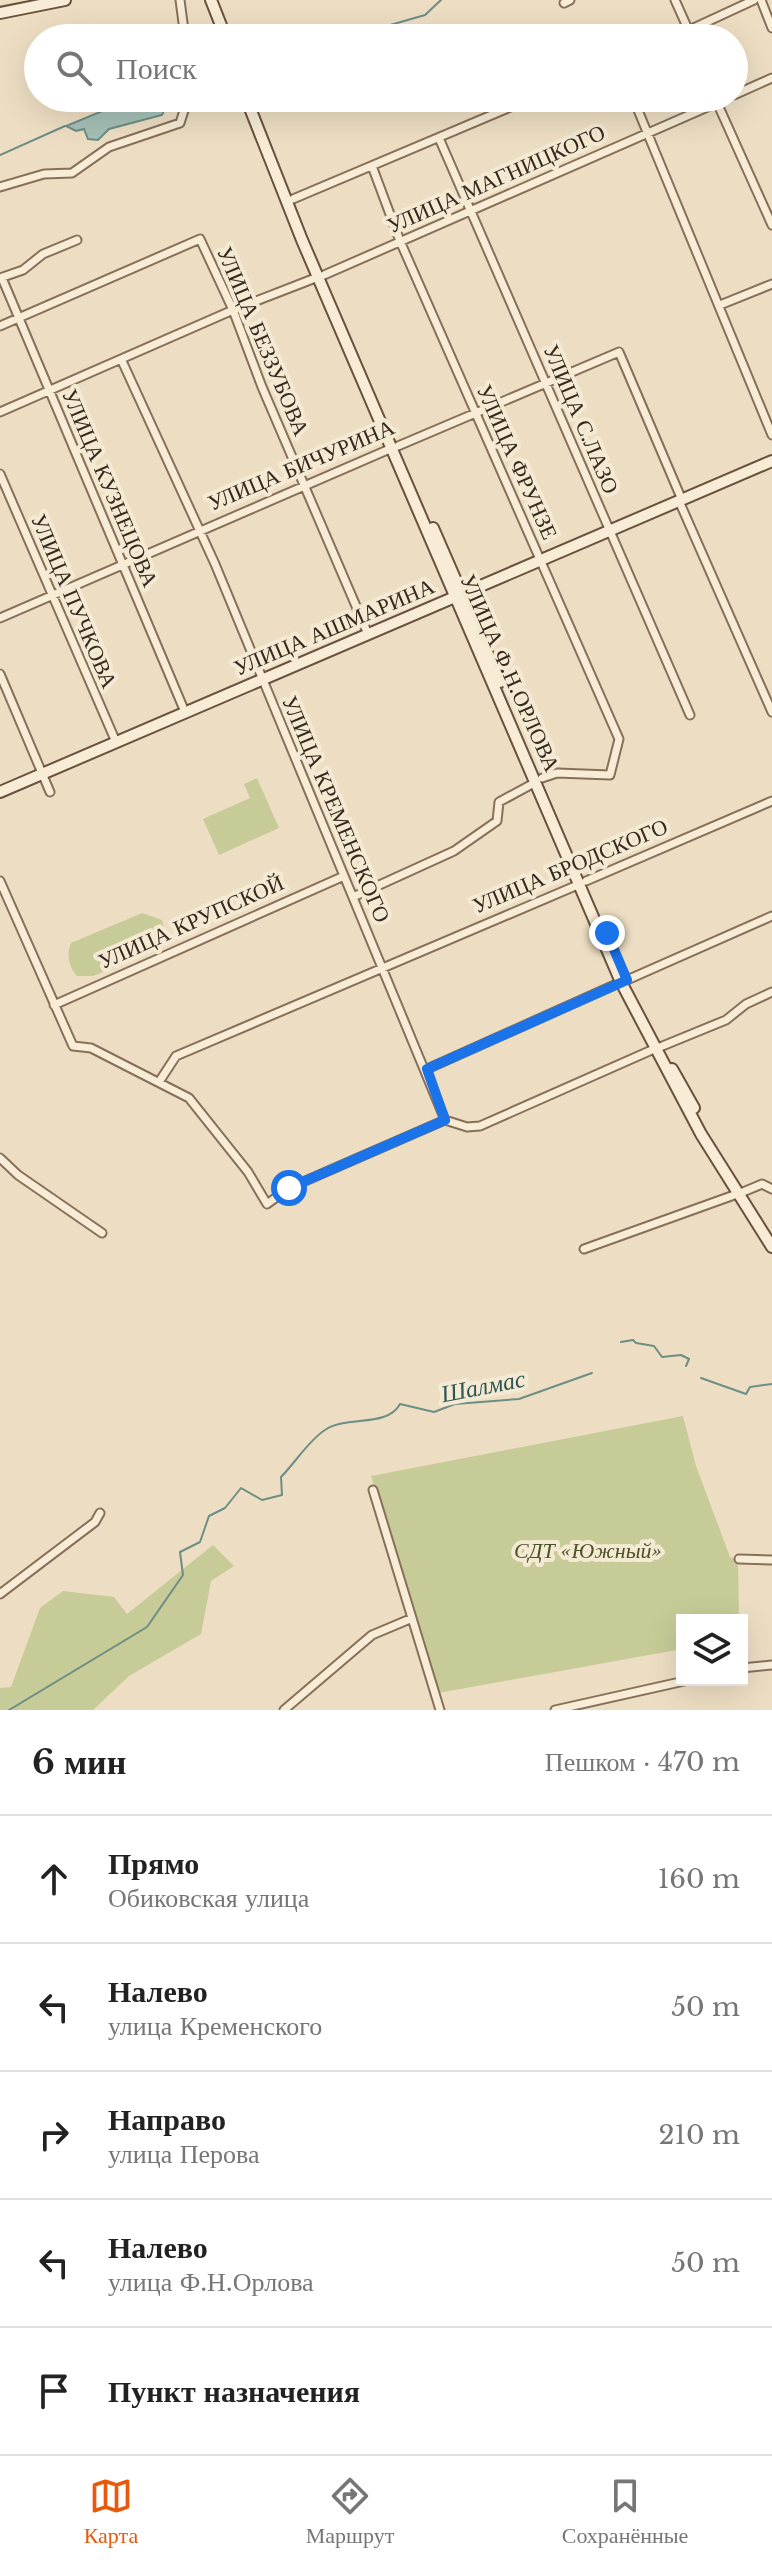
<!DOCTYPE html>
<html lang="ru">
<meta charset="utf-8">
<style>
body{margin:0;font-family:"Libre Baskerville",serif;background:#f2f2f2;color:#222}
.controls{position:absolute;right:24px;bottom:24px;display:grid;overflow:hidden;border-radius:0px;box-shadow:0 8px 32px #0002}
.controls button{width:72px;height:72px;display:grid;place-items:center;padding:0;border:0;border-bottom:2px solid #e0e0e0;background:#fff;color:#222;font:40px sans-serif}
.stop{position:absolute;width:24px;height:24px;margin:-18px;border:6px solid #1a73e8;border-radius:50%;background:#fff}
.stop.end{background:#1a73e8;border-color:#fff;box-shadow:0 2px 8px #0008}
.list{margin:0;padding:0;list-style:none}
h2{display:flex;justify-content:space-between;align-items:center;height:104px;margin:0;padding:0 32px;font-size:34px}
h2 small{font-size:26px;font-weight:400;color:#767676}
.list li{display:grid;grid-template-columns:52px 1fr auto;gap:24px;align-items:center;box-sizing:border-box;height:128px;padding:0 32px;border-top:2px solid #e0e0e0}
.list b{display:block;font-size:30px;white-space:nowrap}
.list p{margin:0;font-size:26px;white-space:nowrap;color:#767676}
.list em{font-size:26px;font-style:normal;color:#767676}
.icon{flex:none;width:44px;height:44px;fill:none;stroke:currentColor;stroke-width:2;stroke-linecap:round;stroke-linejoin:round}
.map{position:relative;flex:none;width:772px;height:1710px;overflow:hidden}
.search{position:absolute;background:#fff;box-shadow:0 8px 32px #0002;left:24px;right:24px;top:24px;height:88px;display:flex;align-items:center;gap:20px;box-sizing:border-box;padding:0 28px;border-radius:44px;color:#767676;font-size:30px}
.sheet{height:744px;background:#fff}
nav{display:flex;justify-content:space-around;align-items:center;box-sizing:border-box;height:112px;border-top:2px solid #e0e0e0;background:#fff;font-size:22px;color:#767676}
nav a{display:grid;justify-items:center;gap:4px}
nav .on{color:#ea580c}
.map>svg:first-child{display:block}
</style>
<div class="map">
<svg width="772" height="1710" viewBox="0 0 772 1710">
<rect width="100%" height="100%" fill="#eddec3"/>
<!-- green -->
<path fill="#c7cb97" d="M257,778L279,828L219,855L203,819L250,798L244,784Z
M142,913L162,920L167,939L161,948L93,976H77C69,967 66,954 71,943Z
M683,1416L696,1466L730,1557L738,1561L739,1620H682V1649L438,1693L371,1476Z
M213,1545L234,1566L211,1581L201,1634L129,1676L93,1710H0V1688L11,1687L40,1608L63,1591L114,1597L127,1614Z"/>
<!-- water -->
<path fill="#a5c0b7" stroke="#6c8e84" stroke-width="2" d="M120,98H170L162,115L109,129L98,140L88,139L84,129L76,131L66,126L117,105Z"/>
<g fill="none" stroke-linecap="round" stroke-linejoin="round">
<!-- stream -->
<path stroke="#6c8e84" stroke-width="2" d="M345,38L425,15L441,0
M0,155L65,126
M621,1342L633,1340L636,1343L654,1346L662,1357L681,1355L689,1359L686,1366
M701,1378L746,1394L750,1387L772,1384
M9,1710L147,1627L183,1575L180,1552L200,1542L209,1516L225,1508L241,1488L262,1500L282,1495L281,1477C295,1463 309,1440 325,1430C347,1415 387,1428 400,1404L434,1412L455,1404L519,1399L592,1373"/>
<!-- street casing -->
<g stroke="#87705a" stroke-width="11">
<path id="street" d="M180,0L185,38
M675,0L692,38
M761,0L772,28
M564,3L570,0
M672,38L754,0
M734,95L772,78
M633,98L772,435
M715,98L772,225
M439,138L690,715
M372,166L400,241L619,739L610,775L557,773L542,778
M0,187L44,174L72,173L109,147L180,123L188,98
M293,199L532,98
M324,275L728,98
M0,278L23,270L43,254L77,240
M2,278L185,712
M720,305L772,284
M0,326L200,239L233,310L262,387L368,634
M122,361L215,564L445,1120
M0,412L233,310L318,277
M398,446L619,352L682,500
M0,474L116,742
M679,501L772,712
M0,618L392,448
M0,674L50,792
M0,881L73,1046L91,1048L189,1098L248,1172L267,1204L289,1188L445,1120
M586,881L772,801
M353,897L454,851L497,821L499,802L536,782
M627,980L772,916
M54,1005L344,876
M660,1047L726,1020L746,1004L772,992
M427,1069L621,982
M159,1082L176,1056L580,884
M445,1120L467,1127L480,1126L654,1049
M0,1158L18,1175L102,1233
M743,1192L762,1184L772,1189
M584,1249L737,1194
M373,1490L440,1710
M739,1559L772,1560
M0,1594L95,1522L100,1513
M742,1668L772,1665
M284,1710L372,1635L410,1619
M555,1710L689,1680"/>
</g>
<!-- secondary casing -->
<g stroke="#68513e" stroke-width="14">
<path id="secondary" d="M211,0L226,38
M0,13L65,0
M246,98L302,240L621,982L701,1134L772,1247
M433,528L500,682
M0,792L772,461
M672,1069L694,1108"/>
</g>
<!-- street -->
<use href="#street" stroke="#f8ecd6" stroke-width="7"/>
<!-- secondary -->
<use href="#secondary" stroke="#f8ecd6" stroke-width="10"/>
</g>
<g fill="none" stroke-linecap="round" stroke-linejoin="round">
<!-- route -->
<path stroke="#1a73e8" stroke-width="10" d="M289,1188L445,1120L427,1069L627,980L607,933"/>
</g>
<g text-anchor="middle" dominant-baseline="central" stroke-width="8" stroke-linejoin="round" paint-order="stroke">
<!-- street labels -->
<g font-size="22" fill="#37291e" stroke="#f4e9d3">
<text transform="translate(496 179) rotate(-24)">УЛИЦА МАГНИЦКОГО</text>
<text transform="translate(263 341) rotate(67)">УЛИЦА БЕЗЗУБОВА</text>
<text transform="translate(581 419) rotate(67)">УЛИЦА С.ЛАЗО</text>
<text transform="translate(517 462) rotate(66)">УЛИЦА ФРУНЗЕ</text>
<text transform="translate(301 465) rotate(-23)">УЛИЦА БИЧУРИНА</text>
<text transform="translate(110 488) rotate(67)">УЛИЦА КУЗНЕЦОВА</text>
<text transform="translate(74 601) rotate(67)">УЛИЦА ПУЧКОВА</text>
<text transform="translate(334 627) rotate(-23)">УЛИЦА АШМАРИНА</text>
<text transform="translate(510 673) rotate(66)">УЛИЦА Ф.Н.ОРЛОВА</text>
<text transform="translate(336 809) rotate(67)">УЛИЦА КРЕМЕНСКОГО</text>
<text transform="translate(570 866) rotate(-23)">УЛИЦА БРОДСКОГО</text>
<text transform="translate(191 922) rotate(-24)">УЛИЦА КРУПСКОЙ</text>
</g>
<!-- park labels -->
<g font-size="22" font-style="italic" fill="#4a5325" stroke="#f4e9d3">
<text x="588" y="1550">СДТ «Южный»</text>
</g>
<!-- water labels -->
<g font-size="24" font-style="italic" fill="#2e5652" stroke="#f4e9d3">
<text transform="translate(483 1386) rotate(-11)">Шалмас</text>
</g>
</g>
</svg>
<div class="controls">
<button><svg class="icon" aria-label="layers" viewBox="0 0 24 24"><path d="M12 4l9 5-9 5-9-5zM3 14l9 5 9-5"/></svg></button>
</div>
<div class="stop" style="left:289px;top:1188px"></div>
<div class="stop end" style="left:607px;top:933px"></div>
<div class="search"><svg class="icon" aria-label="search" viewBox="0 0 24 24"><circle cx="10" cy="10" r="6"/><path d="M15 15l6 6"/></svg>Поиск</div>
</div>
<section class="sheet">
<h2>6 мин<small>Пешком · 470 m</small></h2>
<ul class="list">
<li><svg class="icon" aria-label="ahead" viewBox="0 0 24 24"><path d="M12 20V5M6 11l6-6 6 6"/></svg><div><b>Прямо</b><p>Обиковская улица</p></div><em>160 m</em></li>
<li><svg class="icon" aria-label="left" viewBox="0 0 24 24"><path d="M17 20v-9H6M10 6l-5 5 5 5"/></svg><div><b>Налево</b><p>улица Кременского</p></div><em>50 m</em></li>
<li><svg class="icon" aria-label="right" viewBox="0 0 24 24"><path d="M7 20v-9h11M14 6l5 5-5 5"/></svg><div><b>Направо</b><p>улица Перова</p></div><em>210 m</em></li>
<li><svg class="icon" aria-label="left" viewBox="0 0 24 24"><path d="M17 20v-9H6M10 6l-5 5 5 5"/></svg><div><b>Налево</b><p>улица Ф.Н.Орлова</p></div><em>50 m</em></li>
<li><svg class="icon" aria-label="arrive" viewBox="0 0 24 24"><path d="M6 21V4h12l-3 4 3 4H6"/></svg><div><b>Пункт назначения</b></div></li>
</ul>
</section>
<nav>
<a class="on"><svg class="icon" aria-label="map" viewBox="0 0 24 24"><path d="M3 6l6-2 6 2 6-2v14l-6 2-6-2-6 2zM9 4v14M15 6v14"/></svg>Карта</a>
<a><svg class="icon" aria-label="directions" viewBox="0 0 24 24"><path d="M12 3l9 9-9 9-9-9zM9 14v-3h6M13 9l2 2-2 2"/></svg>Маршрут</a>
<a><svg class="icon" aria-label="saved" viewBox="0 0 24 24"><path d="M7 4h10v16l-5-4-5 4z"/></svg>Сохранённые</a>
</nav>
